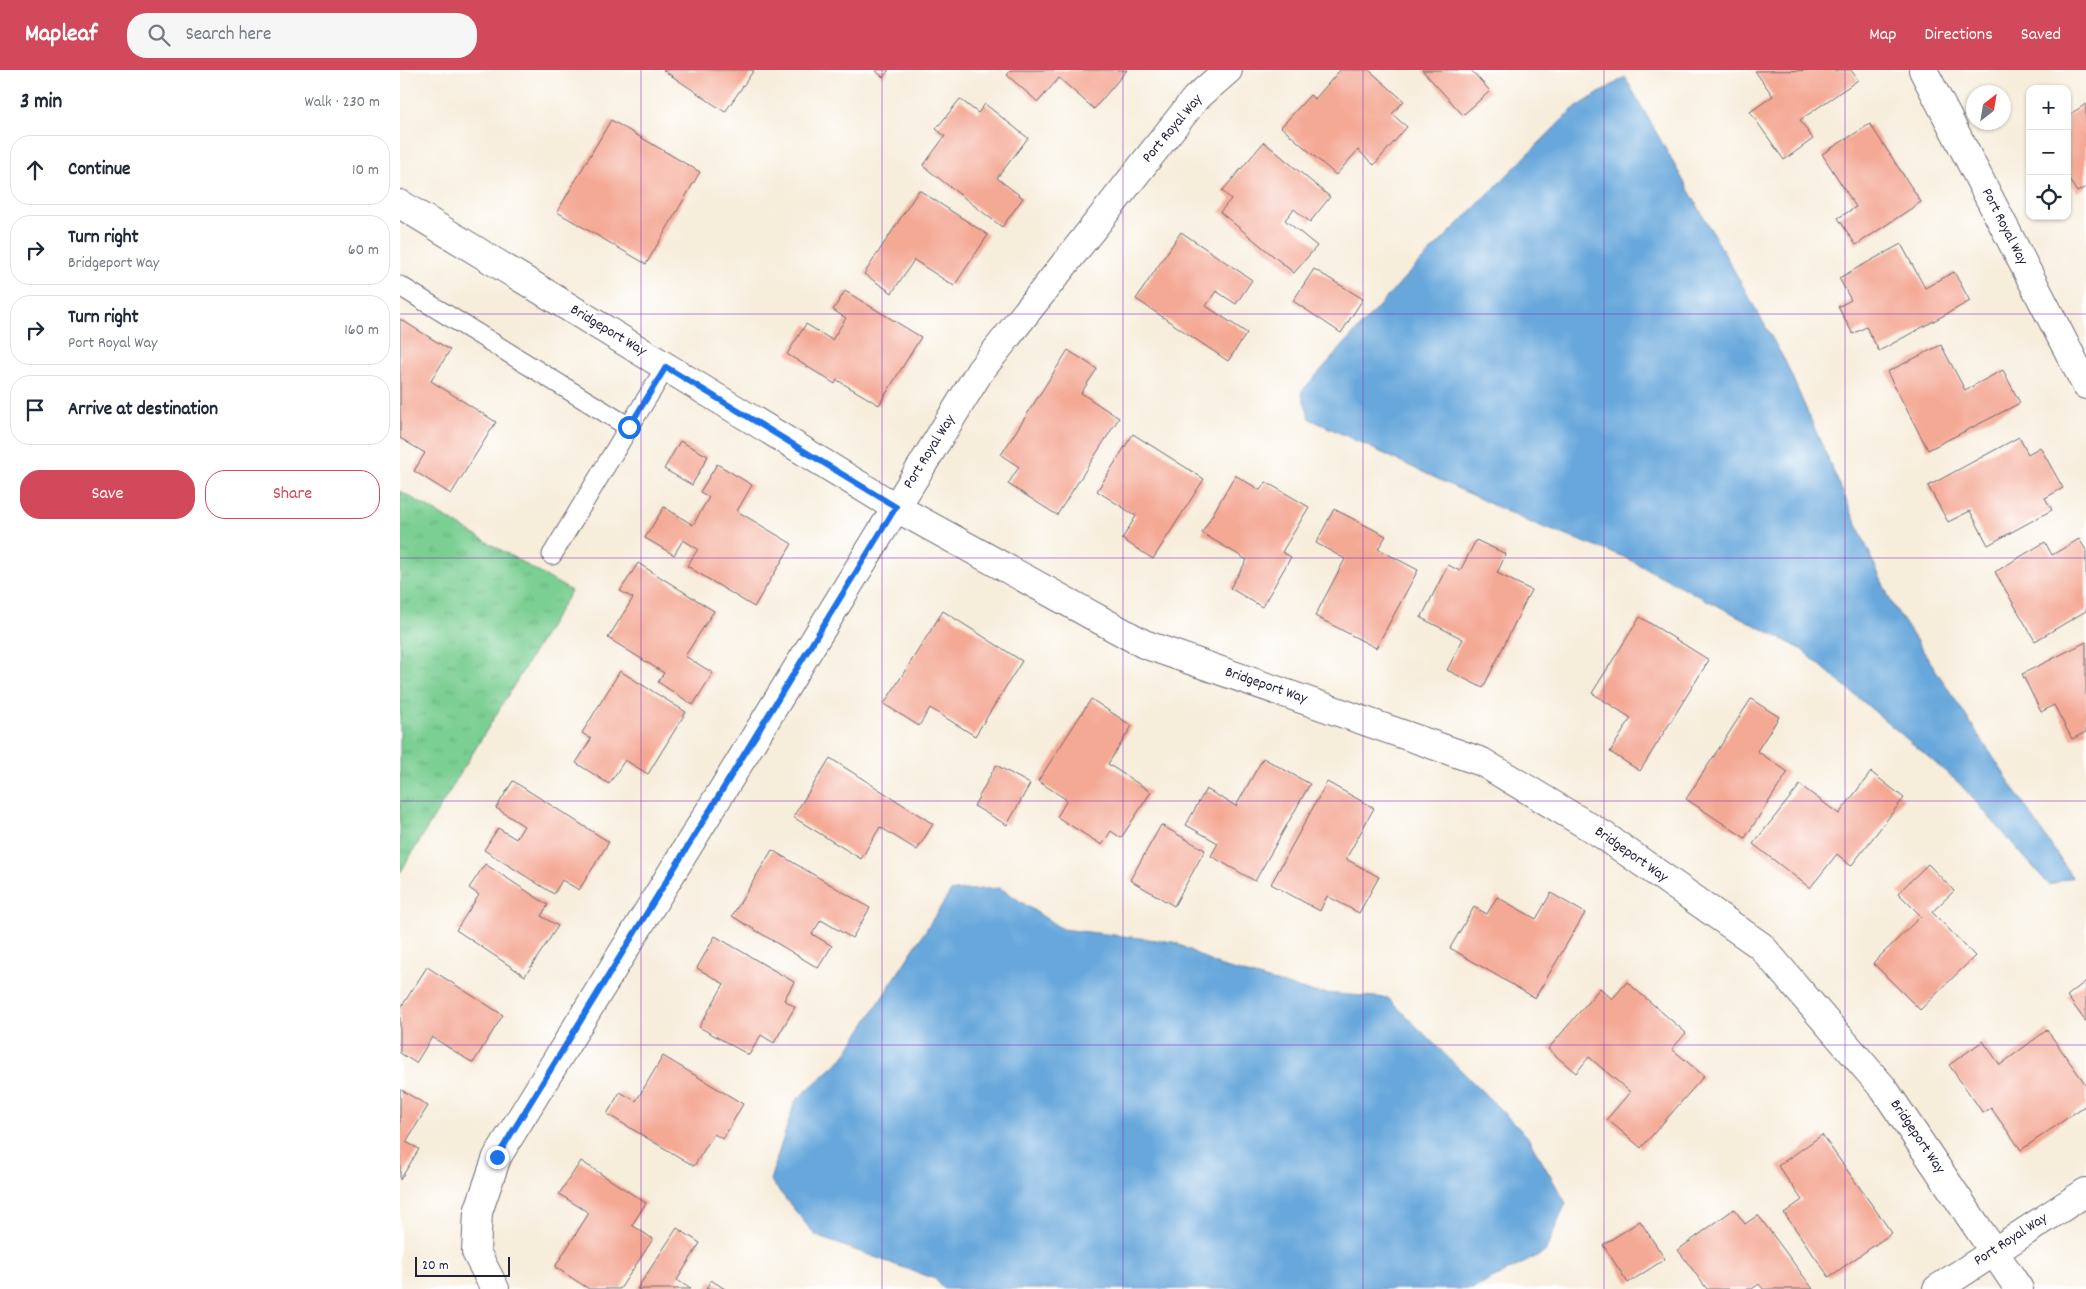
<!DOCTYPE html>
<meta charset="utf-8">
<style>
body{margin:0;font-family:Dekko,sans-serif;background:#f6f6f7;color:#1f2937}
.controls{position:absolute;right:15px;top:15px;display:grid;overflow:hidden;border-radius:10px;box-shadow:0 1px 4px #0004}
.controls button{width:45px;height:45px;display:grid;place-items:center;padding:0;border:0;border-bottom:1px solid #e0e1e3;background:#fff;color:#1f2937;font:25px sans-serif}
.compass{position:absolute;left:1566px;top:15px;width:45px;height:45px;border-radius:50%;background:#fff;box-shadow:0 1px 4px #0004;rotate:31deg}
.scale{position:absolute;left:15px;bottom:12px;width:95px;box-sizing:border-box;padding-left:5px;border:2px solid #22223b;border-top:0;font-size:14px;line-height:18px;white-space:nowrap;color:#22223b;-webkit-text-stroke:4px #fff;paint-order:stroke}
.stop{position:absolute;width:15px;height:15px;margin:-11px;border:4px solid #1a73e8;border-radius:50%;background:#fff}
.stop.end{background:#1a73e8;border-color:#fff;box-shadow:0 1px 5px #0008}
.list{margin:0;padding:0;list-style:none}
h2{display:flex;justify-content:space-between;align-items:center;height:65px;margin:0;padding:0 20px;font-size:21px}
h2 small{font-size:16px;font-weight:400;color:#747a83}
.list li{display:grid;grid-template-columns:32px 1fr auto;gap:15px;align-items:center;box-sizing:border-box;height:70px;margin:0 10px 10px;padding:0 10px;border:1px solid #e0e1e3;border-radius:20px}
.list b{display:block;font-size:19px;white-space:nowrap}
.list p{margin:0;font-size:16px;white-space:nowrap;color:#747a83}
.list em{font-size:16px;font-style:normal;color:#747a83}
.actions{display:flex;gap:10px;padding:15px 20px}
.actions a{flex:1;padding:11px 0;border:1px solid #d1495b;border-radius:20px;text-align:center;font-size:18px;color:#d1495b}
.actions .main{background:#d1495b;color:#fff}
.icon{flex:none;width:28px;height:28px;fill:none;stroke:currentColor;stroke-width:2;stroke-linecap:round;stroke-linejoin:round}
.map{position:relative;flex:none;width:1686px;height:1219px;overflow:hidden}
header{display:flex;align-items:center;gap:30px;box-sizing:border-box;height:70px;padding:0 25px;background:#d1495b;color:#fff}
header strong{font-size:24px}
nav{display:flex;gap:28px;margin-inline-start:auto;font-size:18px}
.search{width:350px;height:45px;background:#f6f6f7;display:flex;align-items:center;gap:12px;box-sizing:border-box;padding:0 18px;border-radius:20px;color:#747a83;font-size:19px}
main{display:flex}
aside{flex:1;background:#fff}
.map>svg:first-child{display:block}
</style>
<header>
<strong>Mapleaf</strong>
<div class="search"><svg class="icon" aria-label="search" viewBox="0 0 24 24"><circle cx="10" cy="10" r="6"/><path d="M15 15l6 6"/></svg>Search here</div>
<nav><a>Map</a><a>Directions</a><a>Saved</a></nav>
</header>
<main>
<aside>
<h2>3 min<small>Walk · 230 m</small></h2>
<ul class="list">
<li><svg class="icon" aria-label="ahead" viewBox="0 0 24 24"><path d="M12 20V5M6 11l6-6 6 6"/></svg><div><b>Continue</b></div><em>10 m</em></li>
<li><svg class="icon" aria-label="right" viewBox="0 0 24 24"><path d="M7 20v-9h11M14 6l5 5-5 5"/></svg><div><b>Turn right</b><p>Bridgeport Way</p></div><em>60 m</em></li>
<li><svg class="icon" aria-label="right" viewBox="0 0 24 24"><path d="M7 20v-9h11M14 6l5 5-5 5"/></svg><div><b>Turn right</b><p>Port Royal Way</p></div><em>160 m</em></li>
<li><svg class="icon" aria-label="arrive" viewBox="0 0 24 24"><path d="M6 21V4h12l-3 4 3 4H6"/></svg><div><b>Arrive at destination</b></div></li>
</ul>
<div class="actions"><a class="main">Save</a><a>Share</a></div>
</aside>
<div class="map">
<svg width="1686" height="1219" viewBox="0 0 1686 1219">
<defs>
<pattern id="grass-tufts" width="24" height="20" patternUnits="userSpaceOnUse" patternTransform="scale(1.25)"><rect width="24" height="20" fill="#7bcf93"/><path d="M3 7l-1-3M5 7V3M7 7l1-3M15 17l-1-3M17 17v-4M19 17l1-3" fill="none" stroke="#6ab180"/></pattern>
</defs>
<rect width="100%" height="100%" fill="#fff"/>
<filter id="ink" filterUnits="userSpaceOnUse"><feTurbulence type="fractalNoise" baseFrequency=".02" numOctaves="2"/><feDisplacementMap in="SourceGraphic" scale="10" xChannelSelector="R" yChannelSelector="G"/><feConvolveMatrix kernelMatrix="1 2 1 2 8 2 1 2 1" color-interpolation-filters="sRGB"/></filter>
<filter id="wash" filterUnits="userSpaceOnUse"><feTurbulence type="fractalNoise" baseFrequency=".0096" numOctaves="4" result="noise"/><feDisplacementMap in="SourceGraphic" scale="20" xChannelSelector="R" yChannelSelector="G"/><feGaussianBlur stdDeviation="1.12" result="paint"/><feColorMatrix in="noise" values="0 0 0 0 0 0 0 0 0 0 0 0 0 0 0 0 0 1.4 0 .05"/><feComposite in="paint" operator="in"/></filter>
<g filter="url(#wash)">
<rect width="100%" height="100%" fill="#f7eddb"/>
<!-- grass -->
<path fill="url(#grass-tufts)" stroke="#4e7867" d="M0,421L171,521L0,803Z"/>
<!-- water -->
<path fill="#68a7db" stroke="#45648b" d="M1225,7L1385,291L1491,532L1672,807L1649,815L1560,714L1401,579L1224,487L1129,452L910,349L901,322L1009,203L1172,40Z
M600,818L662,859L774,872L822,897L912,922L988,928L1127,1066L1166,1133L1145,1182L1073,1219H544L535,1209L416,1166L370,1110L395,1031L443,988L551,821Z"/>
<g id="blocks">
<!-- building -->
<path fill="#f4a995" d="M263,0H354L325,42Z
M475,0H489L483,7Z
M611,0H727L694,39L659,8L638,32L607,5Z
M940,0H969L1004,31L992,44L1007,57L974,95L958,80L936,105L881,57L910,25L915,29Z
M1022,0H1071L1090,21L1063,45Z
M1451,0L1458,10L1400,50L1413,69L1384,90L1350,42L1373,26L1355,1Z
M560,29L578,43L585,34L628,68L597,108L623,128L602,157L523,96L545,66L536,59Z
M1686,34V117L1677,122L1667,106V46Z
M211,50L300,102L246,194L157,142Z
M1470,54L1521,132L1456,175L1438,148L1456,137L1422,84Z
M864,72L930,127L910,152L894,139L885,150L917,176L894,203L820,142L831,129L822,121Z
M519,120L588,165L554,216L514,190L492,223L464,204Z
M781,162L852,210L836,234L816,221L806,236L847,263L828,291L736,229Z
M1501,174L1525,218L1554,202L1570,231L1479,281L1466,257L1453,264L1438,237L1451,230L1439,208Z
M914,199L963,229L941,263L893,231Z
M445,221L521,267L479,335L437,310L435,314L387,284L406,254L432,270L446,248L433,240Z
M0,249L50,280L31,311L96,352L51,424L14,401L25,383L0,368Z
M1541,275L1565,320L1603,300L1620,333L1528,380L1487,302Z
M668,280L697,299L681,323L719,348L657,445L608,414L619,397L601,385Z
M733,364L804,409L753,489L722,469L736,446L697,421Z
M1619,367L1628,384L1640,377L1663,418L1645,428L1652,440L1588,475L1570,441L1548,452L1528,416Z
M280,371L308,386L292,415L264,399Z
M317,394L352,415L337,441L392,474L354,537L287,496L298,479L283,470L274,485L245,468L264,437L293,455L309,427L300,422Z
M835,405L860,420L866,412L909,437L882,482L891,487L862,537L830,518L847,490L802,463Z
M934,439L986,466L978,479L1018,500L976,578L915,546L945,489L916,473Z
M1679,469L1686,480V541L1635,571L1595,502L1645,472L1652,485Z
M1076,470L1106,484L1097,503L1131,520L1083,618L1047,600L1063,569L1021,548L1048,495L1060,501Z
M238,493L314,541L285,586L313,603L293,635L258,612L264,603L208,568L233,528L220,521Z
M543,541L622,591L575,666L530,638L519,656L484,634Z
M1240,547L1309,590L1240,701L1210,682L1231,648L1192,623Z
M1686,572V662L1672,669L1654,635L1641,642L1622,604Z
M220,601L286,642L248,704L225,690L209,714L176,693L191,669L182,663Z
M691,629L732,656L708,694L751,722L721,768L711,761L702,775L657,747L667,730L638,711Z
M1351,629L1379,647L1357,681L1388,702L1345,768L1286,729Z
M430,688L533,754L517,780L480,757L461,789L393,747Z
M863,688L910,714L855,811L811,786L818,773L786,755L806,719L836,736Z
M596,695L630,714L607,755L574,736Z
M1471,702L1504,728L1451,796L1437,784L1410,818L1353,774L1400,715L1439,744Z
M113,711L209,772L179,820L162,810L154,824L84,780L98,758L116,769L124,756L96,738Z
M927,712L974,738L946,789L979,807L959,843L927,826L920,841L871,814Z
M761,755L805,780L774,836L730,810Z
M372,780L470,838L452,868L421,850L412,864L432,876L418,898L332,846Z
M85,794L148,835L141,846L158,856L125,906L56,860L79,825L69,818Z
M1528,794L1554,821L1532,842L1575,886L1520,940L1473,893L1521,846L1498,823Z
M1151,823L1185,843L1135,928L1050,878L1074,837L1087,844L1097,827L1136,849Z
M315,866L394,912L384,930L395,937L374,973L361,965L349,985L299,957L324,914L297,898Z
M27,897L103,945L73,993L32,967L16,993L0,983V939Z
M1686,911V952L1667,926Z
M1227,912L1286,963L1272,979L1304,1006L1241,1078L1207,1049L1230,1022L1189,987L1176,1003L1148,979L1200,918L1212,929Z
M1647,960L1686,1015V1035L1621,1080L1591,1038L1583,1043L1549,995L1583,971L1600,995Z
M263,986L343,1034L323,1069L314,1064L294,1096L207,1044L220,1022L236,1031Z
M0,1019L28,1036L6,1072L19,1079L0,1110Z
M1422,1065L1492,1163L1429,1207L1384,1143L1402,1130L1378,1096Z
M181,1091L246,1133L232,1155L253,1169L220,1219H189L155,1197L189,1143L159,1124Z
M1334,1139L1345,1154L1358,1145L1413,1219H1363L1359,1214L1352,1219H1307L1278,1180Z
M1240,1151L1265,1189L1228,1213L1203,1175Z
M277,1158L300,1173L277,1210L291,1219H237Z
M311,1210L325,1219H306Z"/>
</g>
</g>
<g filter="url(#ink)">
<use href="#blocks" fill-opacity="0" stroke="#6d6973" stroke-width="1"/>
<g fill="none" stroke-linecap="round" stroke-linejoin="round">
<!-- service casing -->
<g stroke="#6d6973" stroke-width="21">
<path id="service" d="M0,216L229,357L266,297
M152,485L229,357"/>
</g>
<!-- minor casing -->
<g stroke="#6d6973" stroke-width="30">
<path id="minor" d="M1523,0L1686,315
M0,134L495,437L744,574L1082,692L1203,765L1361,876L1484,1019L1619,1219
M95,1219L76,1182L78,1142L97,1087L580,301L795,29L828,0
M1537,1219L1686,1122"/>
</g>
<!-- service -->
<use href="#service" stroke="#fff" stroke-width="19"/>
<!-- minor -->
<use href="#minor" stroke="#fff" stroke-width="28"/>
</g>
</g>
<g fill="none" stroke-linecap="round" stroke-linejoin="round" filter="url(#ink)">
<!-- route -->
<path stroke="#1a73e8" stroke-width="6" d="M97,1087L496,437L266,297L229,357"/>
</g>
<!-- grid -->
<path fill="none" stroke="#7b2cbf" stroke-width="1" stroke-opacity="0.55" d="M241,0V1219M482,0V1219M723,0V1219M963,0V1219M1204,0V1219M1445,0V1219M0,244H1686M0,488H1686M0,731H1686M0,975H1686"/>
<g text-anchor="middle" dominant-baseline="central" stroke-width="4.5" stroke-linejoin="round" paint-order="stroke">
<!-- street labels -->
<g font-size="15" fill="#22223b" stroke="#fff">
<text transform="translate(773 59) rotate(-50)">Port Royal Way</text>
<text transform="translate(1604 157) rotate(63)">Port Royal Way</text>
<text transform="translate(208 261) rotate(31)">Bridgeport Way</text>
<text transform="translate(530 382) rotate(-58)">Port Royal Way</text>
<text transform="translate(866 616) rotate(19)">Bridgeport Way</text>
<text transform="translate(1231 785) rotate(35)">Bridgeport Way</text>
<text transform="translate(1517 1067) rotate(56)">Bridgeport Way</text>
<text transform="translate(1611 1170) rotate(-33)">Port Royal Way</text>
</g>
</g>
</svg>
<div class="controls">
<button>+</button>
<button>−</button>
<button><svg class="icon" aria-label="locate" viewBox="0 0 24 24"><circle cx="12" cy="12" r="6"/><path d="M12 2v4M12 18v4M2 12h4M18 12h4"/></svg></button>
</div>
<svg class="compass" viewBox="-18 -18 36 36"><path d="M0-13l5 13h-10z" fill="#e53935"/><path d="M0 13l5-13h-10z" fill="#747a83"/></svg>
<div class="scale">20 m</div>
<div class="stop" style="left:229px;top:357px"></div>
<div class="stop end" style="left:97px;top:1087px"></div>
</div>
</main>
